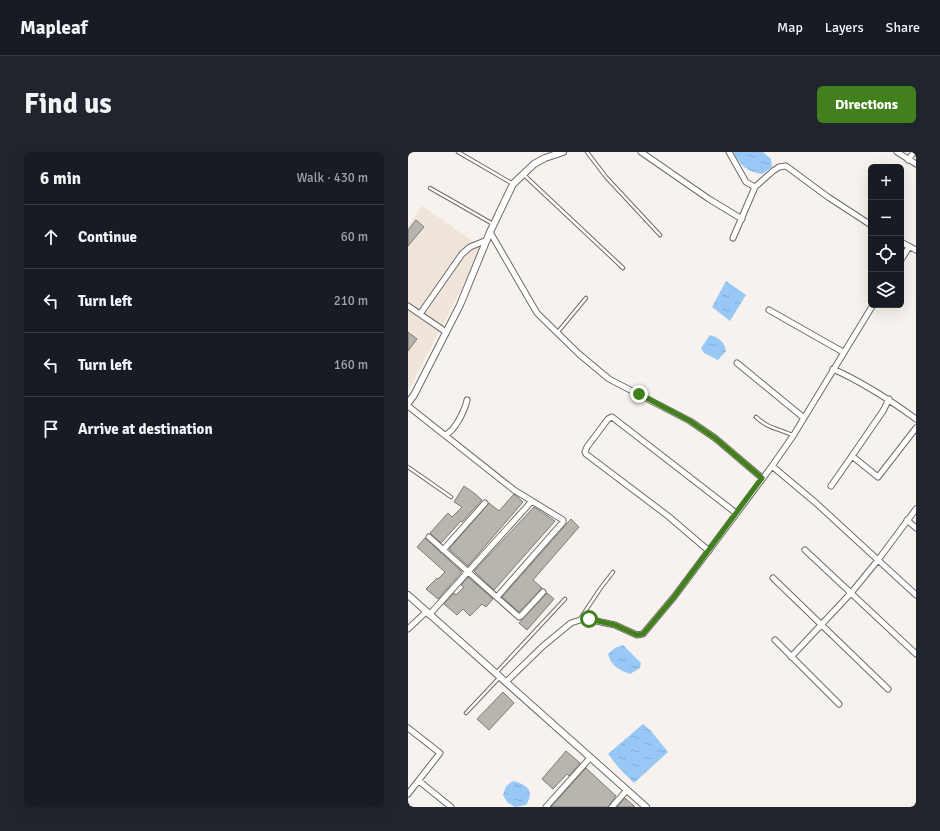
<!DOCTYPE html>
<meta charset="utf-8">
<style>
body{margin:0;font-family:Signika,sans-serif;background:#20242c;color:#f1f3f6}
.controls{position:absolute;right:12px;top:12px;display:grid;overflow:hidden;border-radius:6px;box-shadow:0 4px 16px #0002}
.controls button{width:36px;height:36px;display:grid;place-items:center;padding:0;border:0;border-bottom:1px solid #363941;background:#171b24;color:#f1f3f6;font:20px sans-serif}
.stop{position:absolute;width:12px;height:12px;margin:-9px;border:3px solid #42801e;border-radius:50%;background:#fff}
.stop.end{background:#42801e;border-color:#fff;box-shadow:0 1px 4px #0008}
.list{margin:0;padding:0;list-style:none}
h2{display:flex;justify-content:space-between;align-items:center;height:52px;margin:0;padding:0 16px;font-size:17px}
h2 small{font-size:13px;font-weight:400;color:#9ea1a6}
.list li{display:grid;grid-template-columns:26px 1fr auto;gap:12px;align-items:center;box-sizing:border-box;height:64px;padding:0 16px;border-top:1px solid #363941}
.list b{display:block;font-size:15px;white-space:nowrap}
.list em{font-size:13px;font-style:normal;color:#9ea1a6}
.icon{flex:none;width:22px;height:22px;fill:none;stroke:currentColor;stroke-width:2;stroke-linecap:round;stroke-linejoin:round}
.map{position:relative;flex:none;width:508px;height:655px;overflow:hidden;border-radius:6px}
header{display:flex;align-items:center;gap:24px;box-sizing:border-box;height:56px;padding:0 20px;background:#171b24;border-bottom:1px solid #363941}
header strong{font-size:19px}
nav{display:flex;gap:22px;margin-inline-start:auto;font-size:14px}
.intro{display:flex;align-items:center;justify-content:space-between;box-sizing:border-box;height:96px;padding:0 24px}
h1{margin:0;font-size:28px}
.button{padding:10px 18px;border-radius:6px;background:#42801e;color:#fff;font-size:14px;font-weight:700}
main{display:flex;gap:24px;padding:0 24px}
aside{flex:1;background:#171b24;border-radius:6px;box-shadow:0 4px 16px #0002}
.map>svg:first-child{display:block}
</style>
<header>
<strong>Mapleaf</strong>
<nav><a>Map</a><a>Layers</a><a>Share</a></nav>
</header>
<div class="intro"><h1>Find us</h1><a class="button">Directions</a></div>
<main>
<aside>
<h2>6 min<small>Walk · 430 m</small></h2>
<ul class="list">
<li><svg class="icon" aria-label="ahead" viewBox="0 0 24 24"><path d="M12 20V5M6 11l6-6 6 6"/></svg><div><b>Continue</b></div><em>60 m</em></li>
<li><svg class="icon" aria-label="left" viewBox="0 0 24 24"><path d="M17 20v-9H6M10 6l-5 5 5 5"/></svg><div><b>Turn left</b></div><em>210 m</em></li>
<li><svg class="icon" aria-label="left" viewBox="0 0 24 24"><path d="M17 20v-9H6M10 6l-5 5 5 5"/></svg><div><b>Turn left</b></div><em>160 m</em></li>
<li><svg class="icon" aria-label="arrive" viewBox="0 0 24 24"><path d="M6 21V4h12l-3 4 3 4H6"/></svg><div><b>Arrive at destination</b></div></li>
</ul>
</aside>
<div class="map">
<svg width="508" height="655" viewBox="0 0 508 655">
<defs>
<pattern id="water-ripples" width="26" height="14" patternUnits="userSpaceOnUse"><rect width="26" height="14" fill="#97c8f6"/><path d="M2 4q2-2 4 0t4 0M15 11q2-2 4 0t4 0" fill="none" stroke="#81abd2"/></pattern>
</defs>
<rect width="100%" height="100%" fill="#f7f2ed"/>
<!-- built -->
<path fill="#efe5da" d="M14,54L72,94L66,113L0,239V74Z"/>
<!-- water -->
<path fill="url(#water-ripples)" d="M325,0H355L363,7L364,15L354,22C338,19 333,14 325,0Z
M318,129L338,143L322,169L304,155Z
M302,183C311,186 316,189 318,199L310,208L296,201L293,196Z
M215,493L233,511L232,516L222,522C211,518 203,514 200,502L207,496Z
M235,572L243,579L260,600L226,631L211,616L200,602Z
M105,629C120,633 127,639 118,653L107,655L99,650L95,643L98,634Z"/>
<!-- building -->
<path fill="#b8b4ae" stroke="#7e7a75" d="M8,68L16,75L0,94V78Z
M0,180L9,187L0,199Z
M56,334L66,341L74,348L54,370L53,369L33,391L22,381L40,361L44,365L54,355L46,350Z
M106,342L115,350L60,414L41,397L81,351L91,359Z
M126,355L147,369L86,438L66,419Z
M163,367L171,375L125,428L134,436L111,460L94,445Z
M17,386L54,420L30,447L18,437L29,426L30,427L37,420L9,395Z
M60,425L85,447L78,455L74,452L62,464L55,457L49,463L36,452L46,441L48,443L56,435L53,433Z
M139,441L146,447L119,478L111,471Z
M95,540L106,551L81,578L69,567Z
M158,599L172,611L161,624L159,622L145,637L134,627Z
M178,616L208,644L200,655H143Z
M217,646L227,655H209Z"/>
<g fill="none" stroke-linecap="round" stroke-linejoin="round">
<!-- service casing -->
<g stroke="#6f6b66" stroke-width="4.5">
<path id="service" d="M50,0L105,32
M179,0L198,25L252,83
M115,22L215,116
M22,36L85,72
M149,181L178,146
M348,265C361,277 369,276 384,283
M0,315L43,345
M172,467L192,437L205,420
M88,521L157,447
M58,561L91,526"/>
</g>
<!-- minor casing -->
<g stroke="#6f6b66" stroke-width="7">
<path id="minor" d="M233,0L301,47L334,67
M321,0L338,30L347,35
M489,0L508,12
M500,8L506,0
M82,80L129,161L171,202L201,227L282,269L307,286L354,326
M325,86L347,35L365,19L371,15L378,14L420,45L463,73
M493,90L508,98
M493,108L501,95
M0,154L38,180
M361,158L435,200
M12,162L54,102L62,95L79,88
M329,211L396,266
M425,217C454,230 482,248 508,267
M0,254L106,338L155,368V370L89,445
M37,283C47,279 57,258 59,248
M444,304L475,259L481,247
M364,314L408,351L508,443
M423,334L444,304L470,325L508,276
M499,368L508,376
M21,385L111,465L113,464L135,440
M35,398L77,351
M397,398L508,502
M301,399L260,364L178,302L177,300L179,295L200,267L204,265L328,361
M365,426L480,537
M21,463L124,349
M0,477L18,460
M367,488L431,552
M383,505L443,441L470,408L508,357
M98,530L135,494L163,471L172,468L181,467L193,470L207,473L229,483L235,482L266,445L364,314L385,284L465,153
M0,576L32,601L0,642
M11,629L43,655
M138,655L182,606
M204,655L219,638"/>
</g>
<!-- tertiary casing -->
<g stroke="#6f6b66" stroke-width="8">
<path id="tertiary" d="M0,251L6,243L52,153L82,80L105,32L126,12L137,6L155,0
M0,443L238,655"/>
</g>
<!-- service -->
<use href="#service" stroke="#fff" stroke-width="2.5"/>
<!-- minor -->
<use href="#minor" stroke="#fff" stroke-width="5"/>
<!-- tertiary -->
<use href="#tertiary" stroke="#fff" stroke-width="6"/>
</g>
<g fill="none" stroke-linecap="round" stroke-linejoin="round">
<!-- route -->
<path stroke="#42801e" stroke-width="5" d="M181,467L207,473L229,483L235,482L266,445L354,326L307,286L282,269L231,242"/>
</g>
</svg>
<div class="controls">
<button>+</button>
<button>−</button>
<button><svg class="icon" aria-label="locate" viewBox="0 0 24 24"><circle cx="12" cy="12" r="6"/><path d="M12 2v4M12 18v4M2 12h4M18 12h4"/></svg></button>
<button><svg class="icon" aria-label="layers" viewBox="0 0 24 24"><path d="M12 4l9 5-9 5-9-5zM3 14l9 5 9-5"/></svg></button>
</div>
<div class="stop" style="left:181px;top:467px"></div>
<div class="stop end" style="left:231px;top:242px"></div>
</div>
</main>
